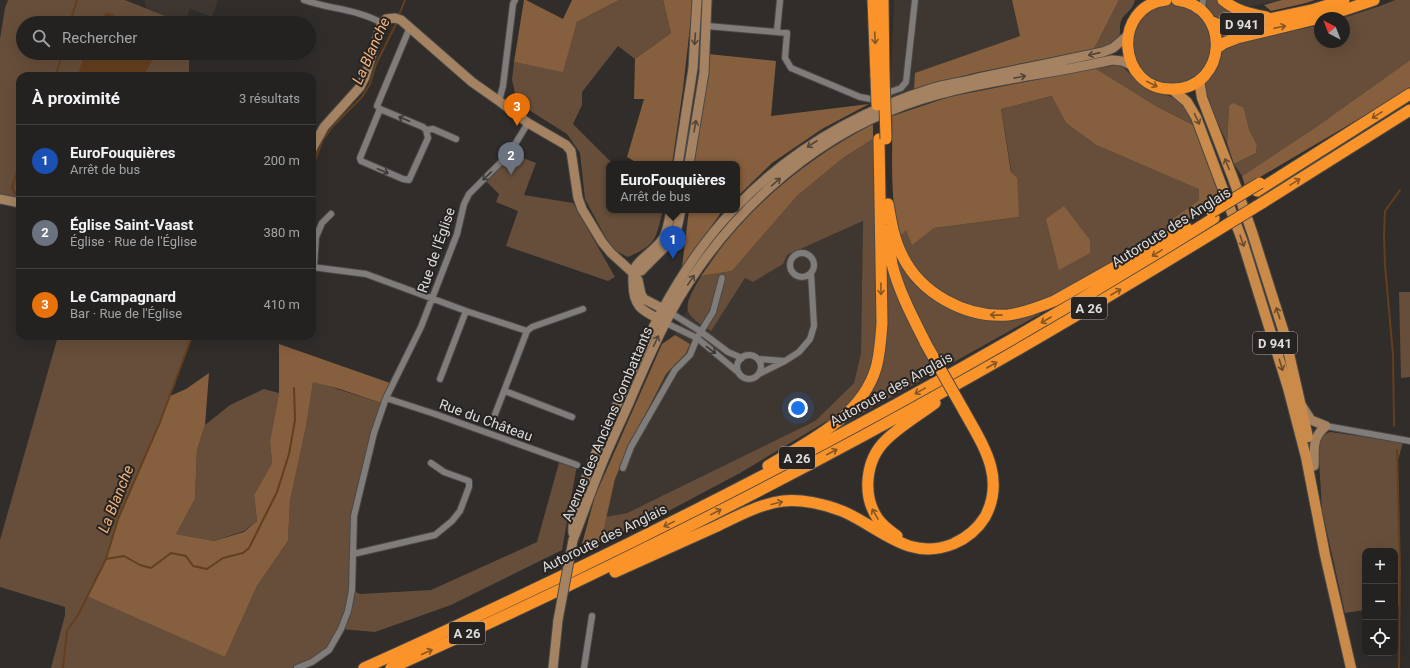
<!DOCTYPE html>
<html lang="fr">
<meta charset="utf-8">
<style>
body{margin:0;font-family:Roboto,sans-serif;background:#302f2d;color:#f1f3f6}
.controls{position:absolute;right:12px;bottom:12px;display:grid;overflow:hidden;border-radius:8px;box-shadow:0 4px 16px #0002}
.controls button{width:36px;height:36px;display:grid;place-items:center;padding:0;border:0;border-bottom:1px solid #413f3e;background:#242220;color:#f1f3f6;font:20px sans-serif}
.compass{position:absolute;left:1314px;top:12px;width:36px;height:36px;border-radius:50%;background:#242220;box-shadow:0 4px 16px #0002;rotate:318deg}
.you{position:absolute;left:798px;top:408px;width:14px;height:14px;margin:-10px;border:3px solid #fff;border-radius:50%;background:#1a73e8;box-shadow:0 0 0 6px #1a73e833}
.badge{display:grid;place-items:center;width:26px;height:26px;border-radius:50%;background:#b45309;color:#fff;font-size:13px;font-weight:700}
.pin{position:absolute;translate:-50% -33px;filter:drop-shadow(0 1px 2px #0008)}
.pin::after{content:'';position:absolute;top:21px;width:14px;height:12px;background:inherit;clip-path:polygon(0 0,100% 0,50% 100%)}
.popup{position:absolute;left:606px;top:161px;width:134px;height:52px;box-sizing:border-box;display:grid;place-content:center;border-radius:8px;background:#242220;filter:drop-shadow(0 1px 3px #0005);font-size:13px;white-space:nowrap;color:#a3a4a5}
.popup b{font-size:15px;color:#f1f3f6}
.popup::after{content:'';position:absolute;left:50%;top:100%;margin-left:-8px;border:8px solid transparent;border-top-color:#242220}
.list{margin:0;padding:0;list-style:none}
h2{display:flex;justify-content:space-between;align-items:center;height:52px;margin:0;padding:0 16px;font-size:17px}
h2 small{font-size:13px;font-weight:400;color:#a3a4a5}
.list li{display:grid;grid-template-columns:26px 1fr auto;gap:12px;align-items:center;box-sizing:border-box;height:72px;padding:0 16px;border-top:1px solid #413f3e}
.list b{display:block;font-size:15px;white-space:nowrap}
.list p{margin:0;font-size:13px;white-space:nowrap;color:#a3a4a5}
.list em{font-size:13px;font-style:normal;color:#a3a4a5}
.icon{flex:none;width:22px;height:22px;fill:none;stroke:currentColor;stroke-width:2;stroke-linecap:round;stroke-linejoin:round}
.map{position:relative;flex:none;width:1410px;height:668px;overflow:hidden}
.search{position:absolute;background:#242220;box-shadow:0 4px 16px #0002;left:16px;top:16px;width:300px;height:44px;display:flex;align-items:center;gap:10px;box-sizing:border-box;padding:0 14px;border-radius:22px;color:#a3a4a5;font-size:15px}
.panel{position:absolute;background:#242220;box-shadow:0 4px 16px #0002;left:16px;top:72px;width:300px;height:268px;border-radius:12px}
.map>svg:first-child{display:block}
</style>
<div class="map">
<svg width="1410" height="668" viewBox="0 0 1410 668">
<rect width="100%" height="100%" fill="#302d2b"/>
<!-- built -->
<path fill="#3e3630" d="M144,0H218L212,17L190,9L185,23H183L146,8Z
M894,0H1012L1020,36L916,73L914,90L892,99L891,81Z
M1235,0H1282L1248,7Z
M863,221L861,353L854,383L815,421L627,513L605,517L615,479L630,444L666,374L686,353L690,344L675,335L687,309L692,317L711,330L745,278L787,255Z"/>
<!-- green -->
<path fill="#664e3a" d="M8,0H125L183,23H23V53H189V76H20V203L0,199V39L5,8Z
M619,0H663L671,33L635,59L618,46L582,92V105L573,124L613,164H609V210H663C655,239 658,244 628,257L616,251L607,240L585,199L580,153L567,134L521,105L515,93L512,80L514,62L563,71L577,22Z
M1119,0H1135C1132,12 1124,13 1121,21C1119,26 1121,32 1119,37C1114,45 1102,48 1094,49Z
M1206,0H1219L1251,19C1238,21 1213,27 1207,10C1206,7 1207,3 1206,0Z
M1395,0H1410V60L1316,127L1242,176L1234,164L1256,153L1257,145L1249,129L1244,108L1229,106L1227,143L1212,110L1205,98L1204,88L1206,78L1217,62L1222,52L1229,45L1320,25V42H1344L1343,18L1380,6Z
M1131 44a40 40 0 1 1 80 0a40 40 0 1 1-80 0Z
M1120,65C1129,71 1134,80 1143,85C1156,94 1178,95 1187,108C1190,113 1191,120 1193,125L1156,106L1095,68Z
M1053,96L1066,123L1096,145L1200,189L1199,200L1167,223L1170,230L1043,301L1040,314L836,428L827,421L740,473L648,522L601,541L605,517L627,513L815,421L854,383L861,353L863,221L787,255L783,264L753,282L745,278L711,331C705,326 697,323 692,317C680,306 695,288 701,276L732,271L797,196L843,158L873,139L876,263L906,229L912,244L934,228L1019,217L1001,109Z
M513,154L536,163L524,195L573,203L615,277L608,281L506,246L518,211L496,202L499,194L486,181Z
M1399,292H1410V377L1401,378Z
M58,336H193L160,422L118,519L106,559L94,581L225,657L257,586L288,541L290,501L306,427L313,381L384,404L354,516L352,590L360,594L431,590L537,542L560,459L577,465L562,550L451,605L375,632L341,629L329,650L297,668H51L65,615V607L0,587V540Z
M264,389L279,393L270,441L272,463L254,495L257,521L244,531L214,541L176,534L195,499L197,450L205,425L230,405Z
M1330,432L1403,442L1398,460L1400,605L1395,606V551H1365V610L1345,613L1322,510L1318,443L1323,435Z"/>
<!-- forest -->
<path fill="#865f3e" d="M524,0H526L563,19L572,0H619L577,22L563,72L514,62Z
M663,0H693L683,89L672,164H639L627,157L644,99H634L635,59L671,33Z
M1012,0H1119L1094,49L974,73L914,90L915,73L1020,36Z
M1282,0H1315L1306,3L1271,11L1264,5Z
M708,54L776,61L771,116L869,104L822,129L772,163L737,197V164H694Z
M1410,60V87L1367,114L1245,186L1242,176L1316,127Z
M1095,68L1156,106L1193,125L1221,200L1170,230L1167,223L1199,200V189L1096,145L1066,123L1052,96L1001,109L1011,172L1017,178L1019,217L934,228L912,245L906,230L900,236C889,202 893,152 892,116L949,97Z
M1233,103L1244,108L1249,129L1257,145L1256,153L1234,164L1227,143L1229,106Z
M873,124V139L843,158L797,196L732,271L701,276C709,265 716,254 724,244C764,194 817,153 873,124Z
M1064,206L1090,240V253L1059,270L1046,219Z
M689,210H723L682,267Z
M675,335L690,344L686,353L666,374L630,444L615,479L601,541L580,551L595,496L662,344Z
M279,344L393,384L384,404L340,389L313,382L306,427L290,501L288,541L257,586L225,657L87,596L106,559L118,519L170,396L186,389L209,373L205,425L197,450L195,499L176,534L214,541L244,532L257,521L254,495L272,463L270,441L279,393Z"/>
<!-- water -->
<path fill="#643f1e" d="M107,13L113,14L116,19L114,23H91C96,17 102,18 107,13Z
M87,53H156L146,71V76H78L82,61Z"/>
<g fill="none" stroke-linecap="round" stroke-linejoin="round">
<!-- stream -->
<path stroke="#643f1e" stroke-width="2" d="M399,15L405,0
M70,23L77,0
M56,76L62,53
M20,164L12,187L15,194L20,196
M312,167L323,140L333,126L362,97L370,84L376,64L397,22
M1394,426L1393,355L1385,265L1384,235L1385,211L1400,190
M1397,450L1400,568L1399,668
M106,559L124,556L140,565L151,568L171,553L186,556L193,566L207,569L223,558L243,553L249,548L277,492L289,454L295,420L294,388
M63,668L67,631L78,615L106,559L118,519L160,422L192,336"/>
<!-- street casing -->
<g stroke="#4b4947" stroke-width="8">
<path id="street" d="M304,0C329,9 357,9 382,23
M1202,11L1203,0
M707,26L787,33L785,58L791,68L860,97L871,99L901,88L906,82L915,0
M777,31L780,0
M499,101L503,86L513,4L515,0
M380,109L360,158L361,161L403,179L409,180L428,138L426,130
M380,109L377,106L410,27
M380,109L423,127L426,130
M426,130L433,129L456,139
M790 265a12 12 0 1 1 24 0a12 12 0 1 1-24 0Z
M312,267L366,274L466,311L527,331
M314,267L316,237L322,223L331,214
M671,313L700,331L728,352L742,358
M666,323L697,338L739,373
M737 367a12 12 0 1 1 24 0a12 12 0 1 1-24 0Z
M758,359L785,361L759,374
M785,361L799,352L810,339L814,326L811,273
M440,379L466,311
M505,391L572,417
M386,398L435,414L577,465
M494,417L527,331L532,327L583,309
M1326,426L1410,441
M623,468L631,447L675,370L690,355L697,338L713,312L722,278
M353,554L435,535L452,521L460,511L469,487V481L444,472L431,463
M297,668L312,662L329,650L341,629L348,611L352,590L354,516L374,433L386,398L421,327L457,234L464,204L469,194L509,154L528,123
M584,668L592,616"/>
</g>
<!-- secondary casing -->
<g stroke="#4b4947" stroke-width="11">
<path id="secondary" d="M312,149L324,127L360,87L365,77L381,25L386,19L395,18L401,20L472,82L499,101L528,123L566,145L571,151L578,198L582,209L602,242L611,253L633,273L638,280L641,294L644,299L671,313
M678,164L693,68L697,0
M689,164L704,73L707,0
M0,199L20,203
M737,206C791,150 859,111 933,88C948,84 963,82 978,78C1019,69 1061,61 1103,52L1113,48L1127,36
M633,273L641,271L675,237L681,210
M663,321C643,311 633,308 633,283C633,277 632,271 636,266C644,255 657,249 664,237C668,229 669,219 671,210
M1302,406L1311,420L1326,426
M1314,466C1315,449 1311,438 1326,426
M573,533C572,524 575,514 577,506C584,480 594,456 605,432C639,354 673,273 733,210
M573,540C582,518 589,496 598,474C607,450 619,426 629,403C642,372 655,342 670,314C721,221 805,141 905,105C972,81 1043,76 1112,60L1122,61L1131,65
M553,668L558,620"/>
</g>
<!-- primary casing -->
<g stroke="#4b4947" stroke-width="12">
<path id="primary" d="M1199,80L1202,98L1234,181L1252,232L1285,336L1308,437
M1173,90L1187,102L1196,117L1242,240L1288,388L1306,457L1325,555L1351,668"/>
</g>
<!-- highway casing -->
<g stroke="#4b4947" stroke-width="13">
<path id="highway" d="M873,0L876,76
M883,0L884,75
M1166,0C1111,6 1117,91 1173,89C1228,88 1232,7 1177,0
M1223,0C1236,11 1250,14 1266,17
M1210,21L1222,26H1229L1246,24L1312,10L1344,0
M1217,48L1224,43L1237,38L1320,18L1374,0
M1257,191L1410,94
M1262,203L1410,110
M888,204C891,222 894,239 902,255C920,293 965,318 1008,315C1024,313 1039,307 1054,301L1186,227
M888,230C889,241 890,253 892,264C899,292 913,318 926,344
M768,466C808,441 861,418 876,368C880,354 881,338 882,323L879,139
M897,536C890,531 883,526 878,519C862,496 865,460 886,440C900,426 919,415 935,403
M615,572C648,557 682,542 715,527C736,517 759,504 783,501C801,499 825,504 842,511C880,527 908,562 953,544C967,538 977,530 985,517C1006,478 983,445 964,411
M364,668C432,638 499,606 566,574C788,467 1005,349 1214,218
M391,668C585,581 774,487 959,383C1047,334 1133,282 1218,230"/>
</g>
<!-- street -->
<use href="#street" stroke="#807c7a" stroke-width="6"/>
<!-- secondary -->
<use href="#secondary" stroke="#a58362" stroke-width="9"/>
<!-- primary -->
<use href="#primary" stroke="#c98a4a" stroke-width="10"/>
<!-- highway -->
<use href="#highway" stroke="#fa942a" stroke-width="11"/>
<!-- secondary-bridge casing -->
<g stroke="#4b4947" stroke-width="11" stroke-linecap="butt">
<path id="secondary-bridge" d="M558,620L573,540"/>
</g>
<!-- highway-bridge casing -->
<g stroke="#4b4947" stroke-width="13" stroke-linecap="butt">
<path id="highway-bridge" d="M884,75L886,139
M876,76L877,105
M1212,212L1260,183
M1218,230L1262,203
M926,344L964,411"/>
</g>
<!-- secondary-bridge -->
<use href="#secondary-bridge" stroke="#a58362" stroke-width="9"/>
<!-- highway-bridge -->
<use href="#highway-bridge" stroke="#fa942a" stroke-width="11"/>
</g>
<!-- one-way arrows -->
<defs><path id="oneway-shaft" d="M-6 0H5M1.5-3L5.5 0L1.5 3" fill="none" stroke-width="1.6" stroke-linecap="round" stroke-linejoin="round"/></defs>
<g stroke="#855625">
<use href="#oneway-shaft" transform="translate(1280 27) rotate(-12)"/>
<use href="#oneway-shaft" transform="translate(875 38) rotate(87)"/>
<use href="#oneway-shaft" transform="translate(1152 84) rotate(27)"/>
<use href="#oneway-shaft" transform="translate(1377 115) rotate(148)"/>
<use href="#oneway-shaft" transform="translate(1295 182) rotate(-32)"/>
<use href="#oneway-shaft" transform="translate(1157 253) rotate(148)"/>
<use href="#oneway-shaft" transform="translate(881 289) rotate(89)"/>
<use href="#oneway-shaft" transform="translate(1116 292) rotate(-30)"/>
<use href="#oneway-shaft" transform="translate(996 315) rotate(-179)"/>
<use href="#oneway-shaft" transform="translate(1046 320) rotate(150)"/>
<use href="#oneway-shaft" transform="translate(992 365) rotate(-30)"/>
<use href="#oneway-shaft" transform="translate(920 391) rotate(151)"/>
<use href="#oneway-shaft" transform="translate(832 452) rotate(-28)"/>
<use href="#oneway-shaft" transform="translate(777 503) rotate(-14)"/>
<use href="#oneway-shaft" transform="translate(716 512) rotate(-27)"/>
<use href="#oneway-shaft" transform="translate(875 514) rotate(-120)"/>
<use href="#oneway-shaft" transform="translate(669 524) rotate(154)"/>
<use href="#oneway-shaft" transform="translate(427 652) rotate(-24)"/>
</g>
<g stroke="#524538">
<use href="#oneway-shaft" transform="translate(695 39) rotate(94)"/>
<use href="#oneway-shaft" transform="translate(1094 54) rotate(167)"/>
<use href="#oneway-shaft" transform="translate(1020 77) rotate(-11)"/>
<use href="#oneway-shaft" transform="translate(695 126) rotate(-80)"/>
<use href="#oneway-shaft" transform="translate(812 144) rotate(147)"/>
<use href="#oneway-shaft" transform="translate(776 182) rotate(-41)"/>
<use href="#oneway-shaft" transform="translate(691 280) rotate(-56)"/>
<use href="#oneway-shaft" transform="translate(656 341) rotate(-65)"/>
</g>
<g stroke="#3c3937">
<use href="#oneway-shaft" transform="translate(404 119) rotate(-157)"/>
<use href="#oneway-shaft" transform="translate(383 171) rotate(23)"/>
<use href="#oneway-shaft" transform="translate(487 176) rotate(136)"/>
<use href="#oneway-shaft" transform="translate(711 350) rotate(37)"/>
</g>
<g stroke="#674c31">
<use href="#oneway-shaft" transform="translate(1197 119) rotate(65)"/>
<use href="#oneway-shaft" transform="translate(1227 164) rotate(-112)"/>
<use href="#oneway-shaft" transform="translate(1242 241) rotate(71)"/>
<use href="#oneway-shaft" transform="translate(1278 313) rotate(-108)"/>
<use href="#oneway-shaft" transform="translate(1281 365) rotate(73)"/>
</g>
<g text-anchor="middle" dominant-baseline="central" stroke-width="4" stroke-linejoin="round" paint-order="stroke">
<!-- shield labels -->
<g fill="#262321" stroke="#a7a4a3" stroke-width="1">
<rect x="1220" y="13" width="44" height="22" rx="3"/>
<rect x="1071" y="297" width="36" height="22" rx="3"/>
<rect x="1253" y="332" width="44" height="22" rx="3"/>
<rect x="779" y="447" width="36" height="22" rx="3"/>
<rect x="449" y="622" width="36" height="22" rx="3"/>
</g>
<g font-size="13" font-weight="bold" fill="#dedcdb">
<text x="1242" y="24">D 941</text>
<text x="1089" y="308">A 26</text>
<text x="1275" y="343">D 941</text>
<text x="797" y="458">A 26</text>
<text x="467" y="633">A 26</text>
</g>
<!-- street labels -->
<g font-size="14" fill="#dedcdb" stroke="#262321">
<text transform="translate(1171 227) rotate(-32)">Autoroute des Anglais</text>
<text transform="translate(436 250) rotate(-71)">Rue de l'Église</text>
<text transform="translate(891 389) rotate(-29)">Autoroute des Anglais</text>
<text transform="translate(486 420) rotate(20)">Rue du Château</text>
<text transform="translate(607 424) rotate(-67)">Avenue des Anciens Combattants</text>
<text transform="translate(604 538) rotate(-26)">Autoroute des Anglais</text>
</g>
<!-- water labels -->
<g font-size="15" font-style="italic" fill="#f2b37f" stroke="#262321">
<text transform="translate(371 51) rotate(-66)">La Blanche</text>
<text transform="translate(116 499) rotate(-68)">La Blanche</text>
</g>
</g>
</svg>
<div class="controls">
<button>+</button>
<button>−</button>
<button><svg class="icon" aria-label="locate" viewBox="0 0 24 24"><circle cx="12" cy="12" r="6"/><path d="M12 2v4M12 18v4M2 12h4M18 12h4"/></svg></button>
</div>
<svg class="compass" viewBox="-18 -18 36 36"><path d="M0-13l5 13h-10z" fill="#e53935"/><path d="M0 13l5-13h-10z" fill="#a3a4a5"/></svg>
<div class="you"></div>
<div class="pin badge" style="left:673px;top:259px;background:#1a4fb4">1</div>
<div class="popup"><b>EuroFouquières</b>Arrêt de bus</div>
<div class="pin badge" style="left:511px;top:175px;background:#6b7280">2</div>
<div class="pin badge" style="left:517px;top:126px;background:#e8710a">3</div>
<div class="search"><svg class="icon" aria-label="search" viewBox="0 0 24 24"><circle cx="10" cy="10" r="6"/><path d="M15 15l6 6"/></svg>Rechercher</div>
<section class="panel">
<h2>À proximité<small>3 résultats</small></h2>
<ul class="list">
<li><span class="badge" style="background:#1a4fb4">1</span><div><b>EuroFouquières</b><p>Arrêt de bus</p></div><em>200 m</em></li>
<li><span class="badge" style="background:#6b7280">2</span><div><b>Église Saint-Vaast</b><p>Église · Rue de l'Église</p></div><em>380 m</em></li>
<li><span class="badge" style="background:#e8710a">3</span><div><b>Le Campagnard</b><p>Bar · Rue de l'Église</p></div><em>410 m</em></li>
</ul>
</section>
</div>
